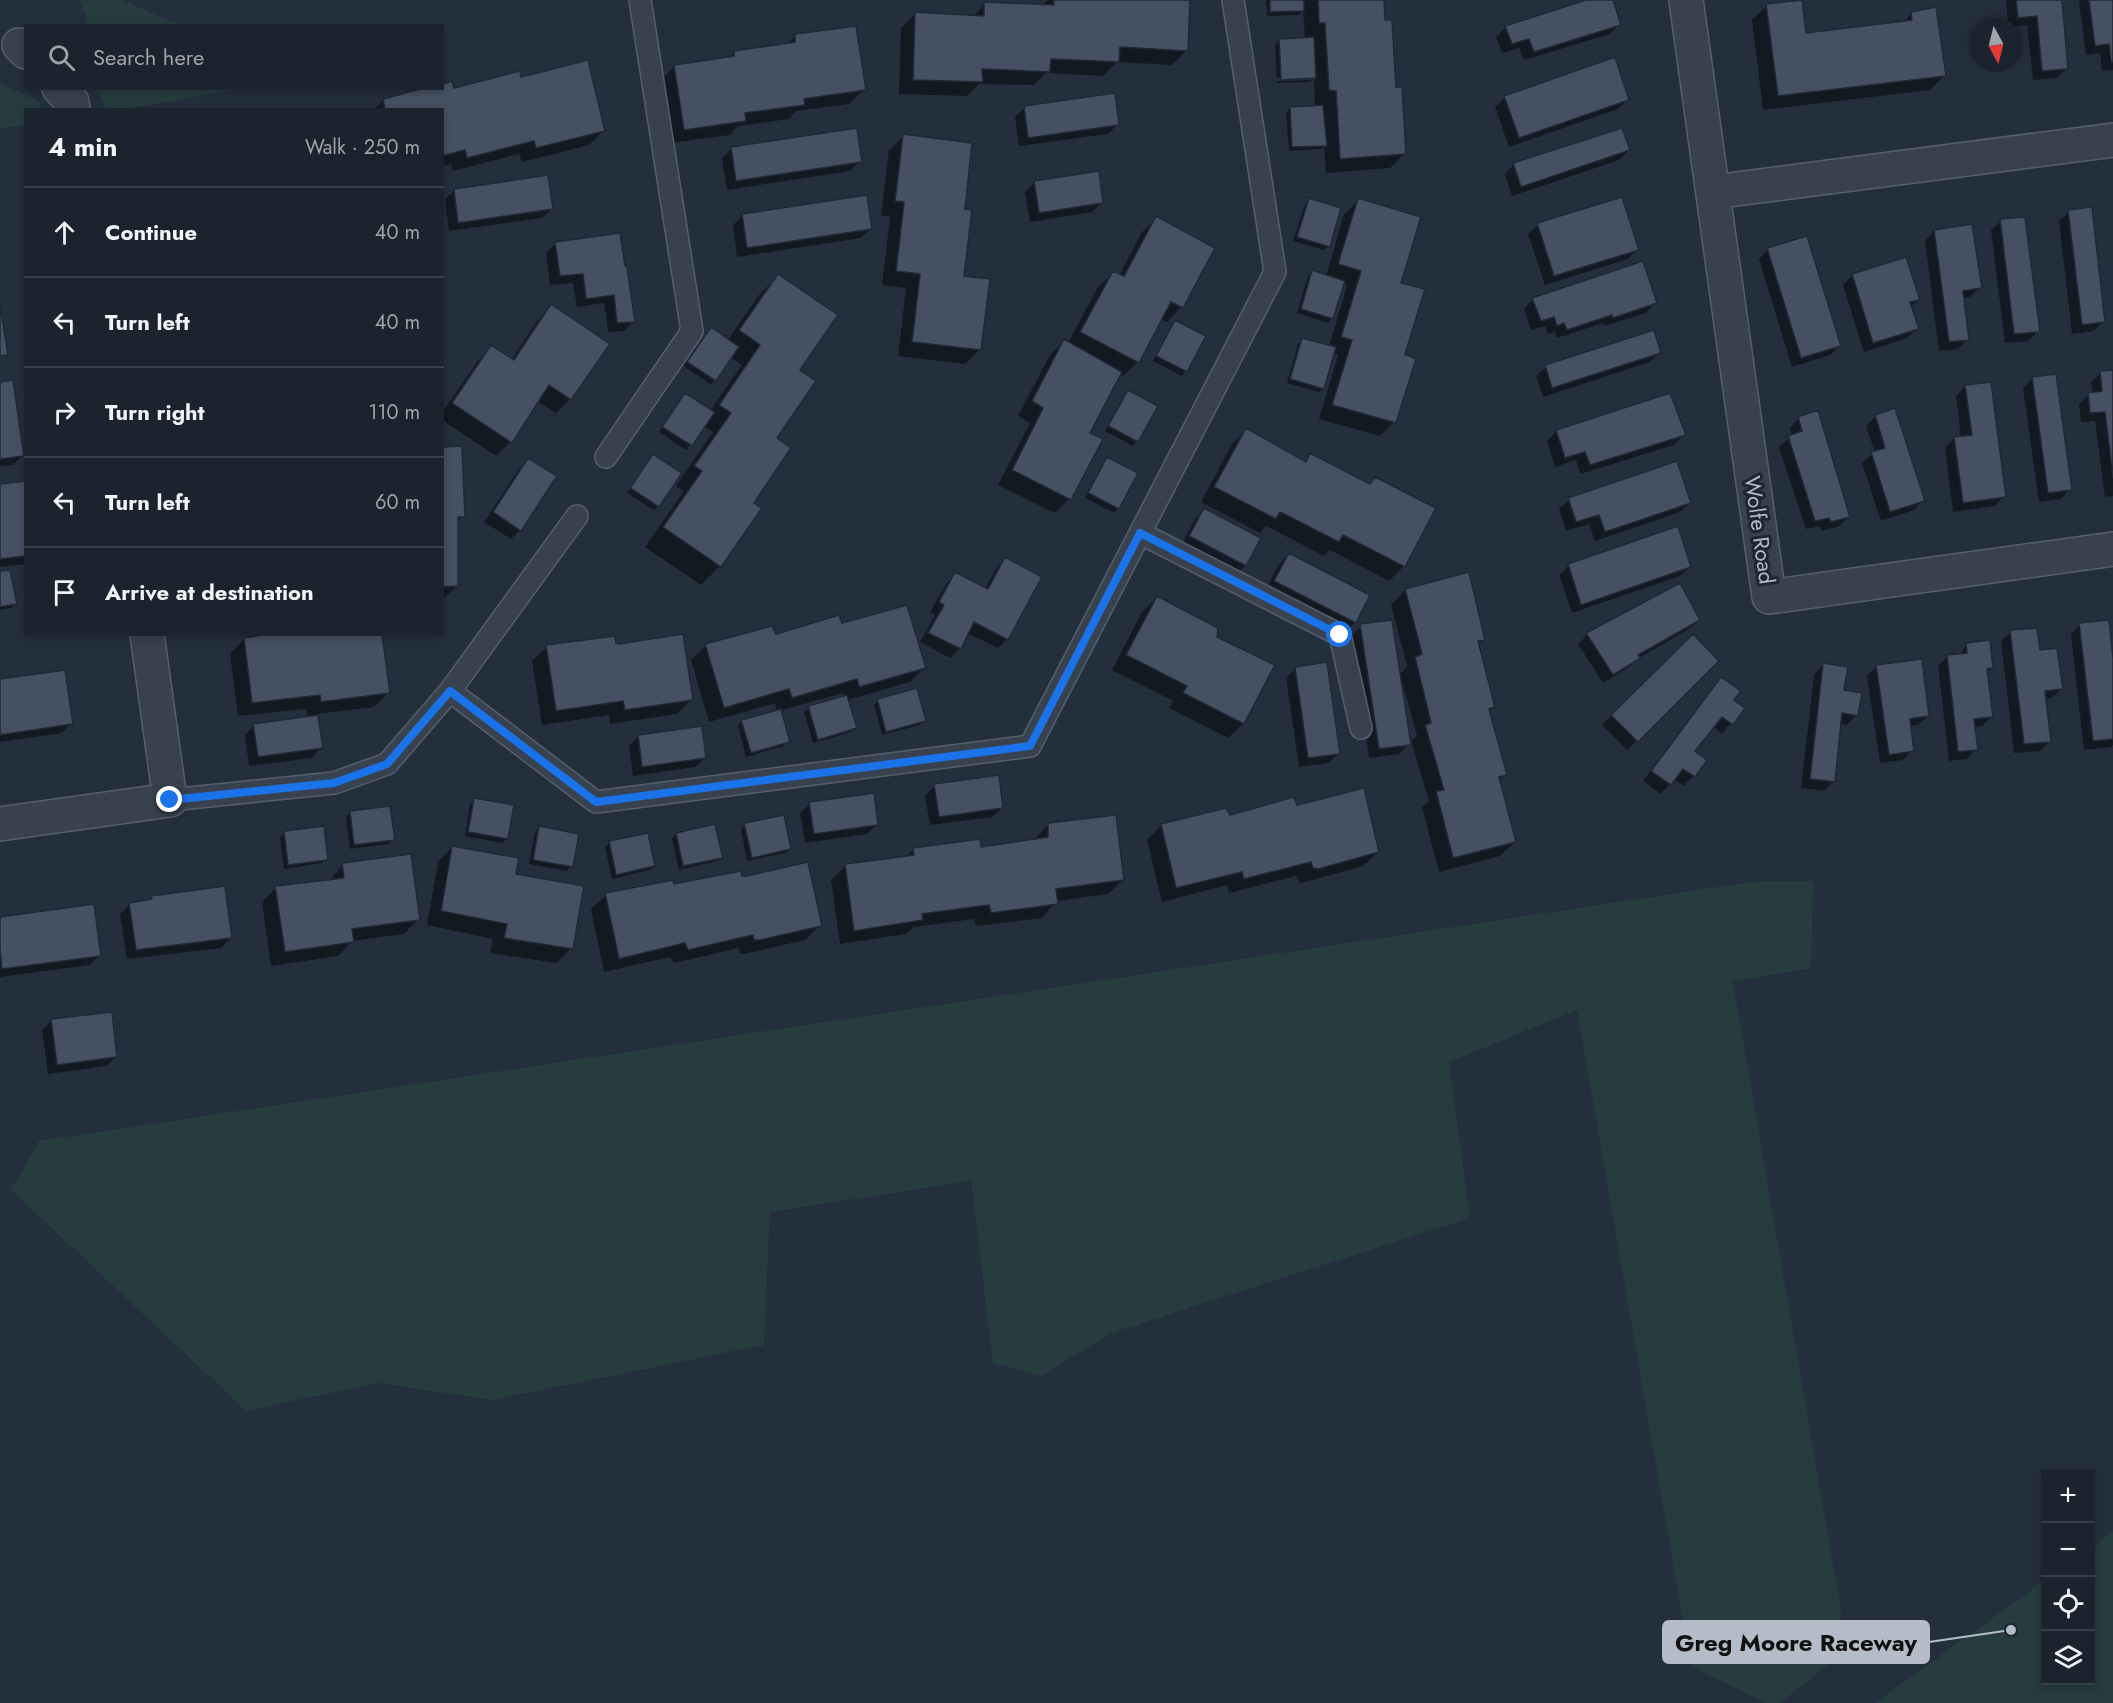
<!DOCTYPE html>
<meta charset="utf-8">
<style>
body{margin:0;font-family:Jost,sans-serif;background:#282f3a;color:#f1f3f6}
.controls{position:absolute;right:18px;bottom:18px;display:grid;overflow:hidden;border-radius:0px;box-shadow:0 3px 9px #0003}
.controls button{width:54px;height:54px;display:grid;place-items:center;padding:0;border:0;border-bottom:2px solid #39404a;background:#1b232e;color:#f1f3f6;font:30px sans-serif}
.compass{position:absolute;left:1969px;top:18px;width:54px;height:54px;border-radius:50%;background:#1b232e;box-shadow:0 3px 9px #0003;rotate:173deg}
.stop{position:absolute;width:18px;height:18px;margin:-14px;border:4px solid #1a73e8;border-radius:50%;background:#fff}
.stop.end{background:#1a73e8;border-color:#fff;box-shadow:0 2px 6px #0008}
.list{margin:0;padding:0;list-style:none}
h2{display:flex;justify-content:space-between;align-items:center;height:78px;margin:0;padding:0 24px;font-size:26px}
h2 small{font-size:20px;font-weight:400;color:#a0a4aa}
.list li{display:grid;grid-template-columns:39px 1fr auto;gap:18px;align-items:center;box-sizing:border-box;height:90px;padding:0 24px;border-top:2px solid #39404a}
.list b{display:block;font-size:22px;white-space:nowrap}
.list em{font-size:20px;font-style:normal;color:#a0a4aa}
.icon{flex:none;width:33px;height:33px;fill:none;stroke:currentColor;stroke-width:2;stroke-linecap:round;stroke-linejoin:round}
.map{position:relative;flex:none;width:2113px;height:1703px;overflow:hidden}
.search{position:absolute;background:#1b232e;box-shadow:0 3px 9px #0003;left:24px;top:24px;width:420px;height:66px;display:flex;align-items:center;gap:15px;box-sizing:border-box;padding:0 21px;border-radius:0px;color:#a0a4aa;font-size:22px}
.panel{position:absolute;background:#1b232e;box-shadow:0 3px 9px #0003;left:24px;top:108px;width:420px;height:528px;border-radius:0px}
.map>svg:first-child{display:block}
</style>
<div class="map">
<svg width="2113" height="1703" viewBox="0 0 2113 1703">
<rect width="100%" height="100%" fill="#242f3e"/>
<!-- green -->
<path fill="#263c3f" d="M78,0H123L169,21L189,25H86V14Z
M0,83L37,100L42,109L26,110L25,125L0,129Z
M97,89H237L121,110L106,109Z
M1813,881L1811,968L1733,982L1841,1611L1840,1655L1780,1703H1767L1691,1667L1577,1010L1449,1062L1470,1218L1111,1333L1042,1376L993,1363L971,1181L770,1212L764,1345L492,1400L378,1383L246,1411L11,1190L39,1141L1751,882Z
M2113,1531V1703H1875L2045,1580L2046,1680H2090L2091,1548Z"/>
<!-- shadow -->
<path fill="#0007" d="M1048,0H1189L1187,50L1172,65L1117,62L1103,76L1046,73L1034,85L979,84L967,96L899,94L901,28L915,14L972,17L985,4L1041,6Z
M1266,0H1382L1405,153L1390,168L1326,173L1324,146L1321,149L1289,151L1286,113L1290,108L1315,107L1314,78L1310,82L1277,83V81L1312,80V77L1277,78L1275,45L1280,40L1305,39L1303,10L1299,15L1267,16Z
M1591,0H1612L1619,24L1610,34L1524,60L1519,48L1502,53L1496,37L1506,27Z
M2006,0H2060L2067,68L2057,78L2033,80L2027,25L2008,27Z
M2082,0H2113V70L2102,71L2100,53L2086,55L2079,2Z
M1766,6L1805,35L1903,22L1912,13L1945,75L1930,90L1763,110L1752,20Z
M795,36L864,89L849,104L796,111L789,119L738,126L730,135L669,143L660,81L675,66L728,59L734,52L786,45Z
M519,79L604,130L589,145L522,162L519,154L453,171L451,164L442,166V110H374L383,100Z
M1505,97L1628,99L1618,109L1509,147L1495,107Z
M1024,108L1118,124L1108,134L1019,146L1015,117Z
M904,136L963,210L962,277L980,349L965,364L898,356L906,288L882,285L890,217L881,215L889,150Z
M732,148L860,161L850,171L727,190L722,158Z
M1629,150L1619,160L1512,196L1505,174L1514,164Z
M1035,182L1102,203L1092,212L1030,222L1025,192Z
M454,190L552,209L542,218L449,231L445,200Z
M1309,200L1329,246L1324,250L1293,241L1305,204Z
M1359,200L1399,284L1403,355L1394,422L1380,436L1319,419L1338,355L1333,353L1323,388L1319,392L1287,383L1298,344L1303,339L1329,347L1347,285L1343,284L1332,318L1328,323L1297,313L1308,276L1313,272L1326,276L1344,214Z
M2069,212L2103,321L2094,331L2072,334L2059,221Z
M742,216L871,228L861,238L737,257L733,225Z
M1157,218L1213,248L1181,307L1167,322L1160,319L1138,362L1123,376L1120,374L1088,434L1069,499L1055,513L998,485L1030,423L1018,416L1050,355L1064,341L1068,343L1098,287L1113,273L1119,276L1142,232Z
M2001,221L2038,332L2028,341L2005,343L1991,230Z
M1538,225L1637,249L1628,259L1545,285L1528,234Z
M1934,231L1980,287L1970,297L1962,298L1968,339L1958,349L1939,351L1925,241Z
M618,235L633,322L624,331L608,332L604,303L577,307L573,283L550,285L546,253L555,244Z
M1768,249L1839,346L1830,355L1792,367L1759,259Z
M1853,275L1918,300L1910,308L1917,329L1907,338L1864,352L1843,285Z
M778,276L798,371L752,503L720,566L701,585L645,547L684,491L676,486L713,432L704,426L686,450L659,432L685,395L710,411L742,365L731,357L711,385L684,366L707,334L727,341L759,295Z
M1533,299L1655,303L1646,313L1604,326L1603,323L1557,338L1555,331L1548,334L1545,326L1531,330L1524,309Z
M552,306L570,399L556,413L537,401L510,442L496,456L442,420V413L477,362L491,347L511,360L537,321Z
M1176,322L1204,337L1186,371L1182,376L1153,361L1171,326Z
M1659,353L1650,362L1543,397L1536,376L1546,367Z
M2113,371V496L2105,497L2095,421L2081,422L2079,404L2089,394H2093L2091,382L2101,373Z
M2033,378L2070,489L2061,499L2039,502L2023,388Z
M0,384L23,455L13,465L0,466Z
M1965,386L2004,496L1995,506L1953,512L1945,448L1954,438H1961L1956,396Z
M1128,392L1137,441L1133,446L1105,431L1123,397Z
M1669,395L1684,435L1674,445L1580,474L1576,460L1555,467L1547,441L1556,431Z
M1876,416L1923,500L1914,510L1881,521L1862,463L1875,452L1866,426Z
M1799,418L1848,517L1839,526L1822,531L1819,526L1806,529L1779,447L1792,436L1790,428Z
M1246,430L1303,462L1310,455L1369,485L1375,479L1404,566L1389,581L1330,550L1324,556L1266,526L1260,533L1201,502L1232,444Z
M442,449L463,516L456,523L457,586L442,600Z
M653,456L658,506L654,510L627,493Z
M1108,459L1136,473L1118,508L1114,513L1085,498L1103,463Z
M528,460L520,530L511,539L484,522L519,469Z
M1676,463L1689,503L1680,512L1595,541L1589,524L1566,531L1559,509L1569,500Z
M26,483V564L0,567V486Z
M1204,510L1245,565L1236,575L1181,546L1195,519Z
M1677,528L1690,567L1680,576L1572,613L1559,575L1568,566Z
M1289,554L1368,595L1355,623L1345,632L1265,591L1279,564Z
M1005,559L1007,639L998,648L967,633L959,649L950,658L920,642L935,615L930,612L946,584L955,574L985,589L996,569Z
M0,573L15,603L11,608L0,610Z
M1405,590L1484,639L1478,645L1494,707L1489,712L1505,775L1499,781L1515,842L1500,856L1439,872L1422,807L1429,801L1411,741L1417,736L1400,674L1407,666L1391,605Z
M1157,598L1216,638L1273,666L1243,724L1228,738L1169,708L1173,701L1112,670L1142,612Z
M1699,620L1689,629L1639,658L1629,667L1603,683L1578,644L1587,635Z
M841,625L924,668L910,682L847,700L855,728L851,732L813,743L804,712L809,708L844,698L843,693L779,711L788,741L784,746L746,757L738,725L742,721L777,712L775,703L709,722L691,660L706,646Z
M2080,625L2113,672V745L2111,747L2084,750L2071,634Z
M1361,626L1409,744L1399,754L1369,758L1352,635Z
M2011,632L2039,652L2061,689L2052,698L2044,699L2050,741L2040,751L2014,753L2001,641Z
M1693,636L1717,661L1627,750L1602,725Z
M244,639L388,693L374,707L317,714L321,748L312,758L249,766L245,735L254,725L307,718L306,709L238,716L230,654Z
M1967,644L1992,668L1986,673L1991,717L1982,726L1974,727L1976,749L1967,759L1949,761L1938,666L1947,657L1958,656Z
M614,645L692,699L677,714L610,724L609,715L542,725L532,661L547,647Z
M1921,661L1928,716L1918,725L1909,726L1912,750L1903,760L1880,763L1867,676L1876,667Z
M1823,665L1856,715L1847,725L1840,723L1833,781L1824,791L1801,788L1814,675Z
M1296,668L1338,753L1329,763L1299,767L1286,678Z
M1721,679L1732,700L1743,708L1722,734L1713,726L1693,752L1705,760L1693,776L1684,786L1674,779L1661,794L1643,781L1712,688Z
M0,681L71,723L62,733L0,742Z
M878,701L924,720L920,725L882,735L874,705Z
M638,736L705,757L695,767L633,776L629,746Z
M935,786L1002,808L992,817L930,825L925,795Z
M475,800L507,839L502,843L465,836L470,804Z
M810,804L877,825L867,834L805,843L800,813Z
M1296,806L1378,852L1363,866L1302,883L1299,882L1296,876L1229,893L1227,885L1162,902L1147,840L1162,825Z
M350,812L393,839L389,844L350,849L346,817Z
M745,825L790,849L785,853L747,861L741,829Z
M1048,825L1123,880L1108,894L1057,901L1042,918L976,926L974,919L951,922L914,927L906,934L840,944L831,880L846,866L906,857L914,849H980L1034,839Z
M539,828L571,866L567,871L529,864L535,832Z
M284,833L327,859L322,863L284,869L280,837Z
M676,834L721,857L717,861L679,870L672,838Z
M609,843L654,866L649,870L612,879L605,847Z
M452,847L515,875L571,948L557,963L490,953L493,939L427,925L438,862Z
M343,865L418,919L404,934L352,941L338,956L271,966L262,902L276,888L329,881Z
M741,877L820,925L805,940L744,954H740L739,948L674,963L670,957L604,972L591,909L606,895Z
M152,897L231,938L221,948L127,959L120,914L130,904L148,902Z
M0,918L100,955L90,965L0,977Z
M52,1020L116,1057L106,1066L48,1074L42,1030Z"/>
<!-- building -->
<path fill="#455162" stroke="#1f2835" stroke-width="1.5" d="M1054,0H1190L1188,51L1120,47L1119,62L1051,59L1050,72L982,69L983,82L913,80L915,12L984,16V2L1054,5Z
M1270,0H1304V11L1270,12Z
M1318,0H1384L1385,20H1392L1396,87H1402L1406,154L1340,159L1336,91L1329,90L1325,23H1319Z
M1586,0H1613L1621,25L1534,52L1529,39L1512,44L1505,26Z
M1802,0L1806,33L1912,20L1911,12L1936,7L1946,76L1778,96L1766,4Z
M2016,0H2062L2068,69L2042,71L2037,16L2018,18Z
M2089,0H2113V62H2111L2109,44L2095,46Z
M856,26L866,90L804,99L805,105L745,113L746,121L684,130L674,65L734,56V51L795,42V34Z
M1314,37L1316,78L1281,80L1279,39Z
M1615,57L1629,100L1519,138L1504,96Z
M588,60L605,131L536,148L534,141L467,158L465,150L442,156V110H385L383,99L424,88H442V84L452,81L454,88L520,71L521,77Z
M1115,93L1119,125L1028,138L1024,106Z
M1323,105L1327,146L1292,147L1290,107Z
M857,128L862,162L736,181L731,147Z
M1622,128L1630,150L1521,187L1513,163Z
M903,134L972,143L965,209L972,210L964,276L990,279L981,350L912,342L920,274L896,271L904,202L895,201Z
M1099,171L1103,203L1039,213L1034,181Z
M548,175L553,209L458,223L454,189Z
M867,195L872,229L747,248L742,214Z
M1622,197L1639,250L1554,276L1537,223Z
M1309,198L1341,208L1330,247L1297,237Z
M1358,198L1421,217L1401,283L1425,289L1405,354L1416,359L1396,423L1332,405L1352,340L1341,337L1361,271L1338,264Z
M2092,207L2105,322L2082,325L2068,210Z
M1156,216L1215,248L1183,308L1171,302L1139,363L1080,332L1113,271L1124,276Z
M2025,217L2040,332L2014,334L2000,219Z
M1972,224L1982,288L1963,291L1969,340L1949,342L1934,230Z
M620,233L625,266L627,267L635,322L617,323L614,295L586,299L583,274L560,276L555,242Z
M1807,236L1841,346L1801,358L1767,248Z
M1906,257L1920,300L1910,302L1919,329L1873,343L1852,274Z
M1643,261L1657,303L1613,318L1612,315L1567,330L1564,323L1557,326L1554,317L1541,321L1532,298Z
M1312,270L1345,281L1333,319L1301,309Z
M778,274L838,315L800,370L816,381L777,438L791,448L754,503L762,508L721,567L663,527L702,471L694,466L731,413L719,405L760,345L739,330Z
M0,304L8,355L0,356Z
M551,304L610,344L571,400L549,385L512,443L452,403L491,345L514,360Z
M1175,320L1206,336L1187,372L1156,356Z
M711,327L739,347L716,381L687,362Z
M1654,330L1661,353L1552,388L1545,365Z
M1302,338L1336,347L1324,389L1290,379Z
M1064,339L1122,372L1090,433L1103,439L1071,500L1012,470L1043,408L1032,401Z
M2113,370V478L2105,412L2090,413L2088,393L2102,391L2100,371Z
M2056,374L2072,490L2048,493L2032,377Z
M13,380L24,456L0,459V382Z
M1991,382L2006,497L1963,503L1954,437L1972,435L1965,385Z
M1128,390L1158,406L1138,442L1108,426Z
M685,393L715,412L692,446L662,427Z
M1670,393L1686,435L1590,465L1585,452L1565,458L1556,430Z
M1895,408L1925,501L1890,512L1871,452L1885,448L1875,415Z
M1818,410L1850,517L1831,522L1829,518L1815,521L1788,436L1802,431L1798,417Z
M1246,428L1306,462L1310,453L1370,484L1375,477L1436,508L1405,567L1343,535L1339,542L1280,512L1276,519L1214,487Z
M462,446L465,517H458V586L442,587V447Z
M653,454L682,473L659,507L630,488Z
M1107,457L1138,473L1119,509L1088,493Z
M528,458L557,476L521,531L493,512Z
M1677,461L1691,503L1605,532L1599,515L1576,522L1568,498Z
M26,481V556L0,559V484Z
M1204,508L1261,538L1246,566L1189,536Z
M1678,526L1691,567L1581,605L1568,564Z
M1289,553L1370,595L1356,623L1274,581Z
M1005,557L1042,577L1008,640L974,622L961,649L928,633L944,605L939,602L955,572L988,589Z
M10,570L17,604L0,607V571Z
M1469,572L1485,640L1478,641L1495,707L1489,709L1507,775L1499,777L1516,842L1453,858L1436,791L1444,790L1425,725L1431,723L1415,657L1422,654L1405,589Z
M1680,583L1700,620L1638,655L1641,658L1613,675L1586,633Z
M1157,596L1218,628L1217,637L1275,665L1244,724L1183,693L1187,686L1126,655Z
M907,605L926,668L859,687L857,679L792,698L789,689L724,708L705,644L772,626L776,634L839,615L842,623Z
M1392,620L1411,745L1379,749L1360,624Z
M2109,620L2113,658V739L2093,741L2079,623Z
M2037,628L2040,650L2057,648L2063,689L2045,691L2051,742L2024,744L2010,630Z
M269,634H382L390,693L321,702L320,695L252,703L244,638Z
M683,634L693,700L625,710L623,701L556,711L546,645L615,636L616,643L619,644Z
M1693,634L1719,661L1638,742L1611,715Z
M1990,640L1993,668L1987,669L1993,717L1974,719L1978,750L1958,752L1947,655L1967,653L1966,643Z
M1922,659L1929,716L1910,719L1914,751L1889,755L1876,665Z
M1327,662L1340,754L1308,758L1295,667Z
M1823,663L1848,667L1844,690L1862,693L1858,716L1842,713L1835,782L1810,779Z
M65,670L73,724L0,735V679Z
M1721,677L1741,691L1734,700L1745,708L1733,725L1722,717L1695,751L1707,760L1695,777L1683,769L1671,785L1651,771Z
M917,688L926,721L886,732L877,699Z
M847,695L857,728L818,740L808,706Z
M781,709L790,742L751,753L741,720Z
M318,715L323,748L258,757L253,724Z
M702,726L706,758L642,767L638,735Z
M999,775L1003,808L939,817L934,784Z
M1364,788L1379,852L1318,869L1313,868L1311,862L1244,879L1242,872L1176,888L1161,824L1226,808L1230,815L1294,797L1297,805Z
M874,793L878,825L814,834L809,802Z
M474,798L514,805L508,839L468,832Z
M390,806L395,840L354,845L350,811Z
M784,815L791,849L752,858L744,823Z
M1116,815L1124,880L1056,889L1058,904L991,913L989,905L966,908L922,914L923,920L854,931L845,864L914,855L913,848L980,839L981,847L1048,837V823Z
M715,824L723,858L683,866L676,833Z
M324,826L328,860L288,865L284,831Z
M539,826L579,834L573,867L533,860Z
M648,833L655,866L616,875L609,841Z
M452,846L519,858L516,874L584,886L573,949L504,938L507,924L441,911Z
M411,854L420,920L352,929L354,942L285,952L275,886L344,878L342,863Z
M808,862L822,926L760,940H754L753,935L688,950L685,943L619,959L605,893L673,880L674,884L741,871L742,876H747Z
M225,886L232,938L136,950L129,903L152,899L151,896Z
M94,904L101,956L2,969L0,950V917Z
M112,1012L117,1057L57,1065L51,1019Z"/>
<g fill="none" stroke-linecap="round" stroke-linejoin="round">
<!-- lane casing -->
<g stroke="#565f6c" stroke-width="24">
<path id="lane" d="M606,457L692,331L640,0
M1140,533L1340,635L1361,728
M450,691L596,802L1030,746L1275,272L1233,0
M170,800L334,783L387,764L450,691L577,516"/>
</g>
<!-- street casing -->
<g stroke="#565f6c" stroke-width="36">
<path id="street" d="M1686,0L1769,597L2113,549
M19,45L26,52
M59,88L72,102L73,110
M1713,192L2113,140
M0,824L170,800L147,634"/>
</g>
<!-- lane -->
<use href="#lane" stroke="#38414e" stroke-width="21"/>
<!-- street -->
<use href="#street" stroke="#38414e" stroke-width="33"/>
</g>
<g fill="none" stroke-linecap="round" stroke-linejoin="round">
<!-- route -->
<path stroke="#1a73e8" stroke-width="8" d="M170,800L334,783L387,764L450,691L596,802L1030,746L1140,533L1340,635"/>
</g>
<g text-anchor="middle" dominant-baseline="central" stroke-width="6" stroke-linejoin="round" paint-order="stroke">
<!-- street labels -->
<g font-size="22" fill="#b4bcc9" stroke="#1d2633">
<text transform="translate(1760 530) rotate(82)">Wolfe Road</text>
</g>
</g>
<!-- callouts -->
<path fill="none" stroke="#b4bcc9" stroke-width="2" d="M2011 1630L1929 1642"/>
<circle fill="#b4bcc9" stroke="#1d2633" stroke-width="2" cx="2011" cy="1630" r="6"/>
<rect fill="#b4bcc9" stroke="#b4bcc9" stroke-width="2" x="1663" y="1621" width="266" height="42" rx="6"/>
<g font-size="24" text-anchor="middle" font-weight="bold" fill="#111">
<text x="1796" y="1651">Greg Moore Raceway</text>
</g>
</svg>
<div class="controls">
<button>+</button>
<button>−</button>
<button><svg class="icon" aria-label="locate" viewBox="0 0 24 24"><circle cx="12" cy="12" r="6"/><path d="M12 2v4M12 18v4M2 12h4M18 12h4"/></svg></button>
<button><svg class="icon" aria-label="layers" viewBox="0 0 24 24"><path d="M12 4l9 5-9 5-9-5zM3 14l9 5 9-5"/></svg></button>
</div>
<svg class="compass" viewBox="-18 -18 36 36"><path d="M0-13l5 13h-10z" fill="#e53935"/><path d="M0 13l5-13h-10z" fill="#a0a4aa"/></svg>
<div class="stop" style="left:1340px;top:635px"></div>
<div class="stop end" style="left:170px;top:800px"></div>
<div class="search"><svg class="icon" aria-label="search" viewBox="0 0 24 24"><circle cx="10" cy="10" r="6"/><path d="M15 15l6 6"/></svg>Search here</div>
<section class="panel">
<h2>4 min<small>Walk · 250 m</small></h2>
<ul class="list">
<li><svg class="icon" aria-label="ahead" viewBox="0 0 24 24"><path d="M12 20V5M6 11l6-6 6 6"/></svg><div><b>Continue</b></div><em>40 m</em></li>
<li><svg class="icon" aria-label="left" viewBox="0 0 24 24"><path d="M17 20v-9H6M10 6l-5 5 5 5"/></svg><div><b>Turn left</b></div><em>40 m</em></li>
<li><svg class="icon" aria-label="right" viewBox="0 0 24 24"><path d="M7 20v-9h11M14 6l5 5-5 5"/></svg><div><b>Turn right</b></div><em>110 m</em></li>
<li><svg class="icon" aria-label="left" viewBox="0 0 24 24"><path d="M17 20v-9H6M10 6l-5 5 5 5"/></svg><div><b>Turn left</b></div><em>60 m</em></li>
<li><svg class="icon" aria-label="arrive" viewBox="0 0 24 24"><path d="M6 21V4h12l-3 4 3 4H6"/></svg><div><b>Arrive at destination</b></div></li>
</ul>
</section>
</div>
